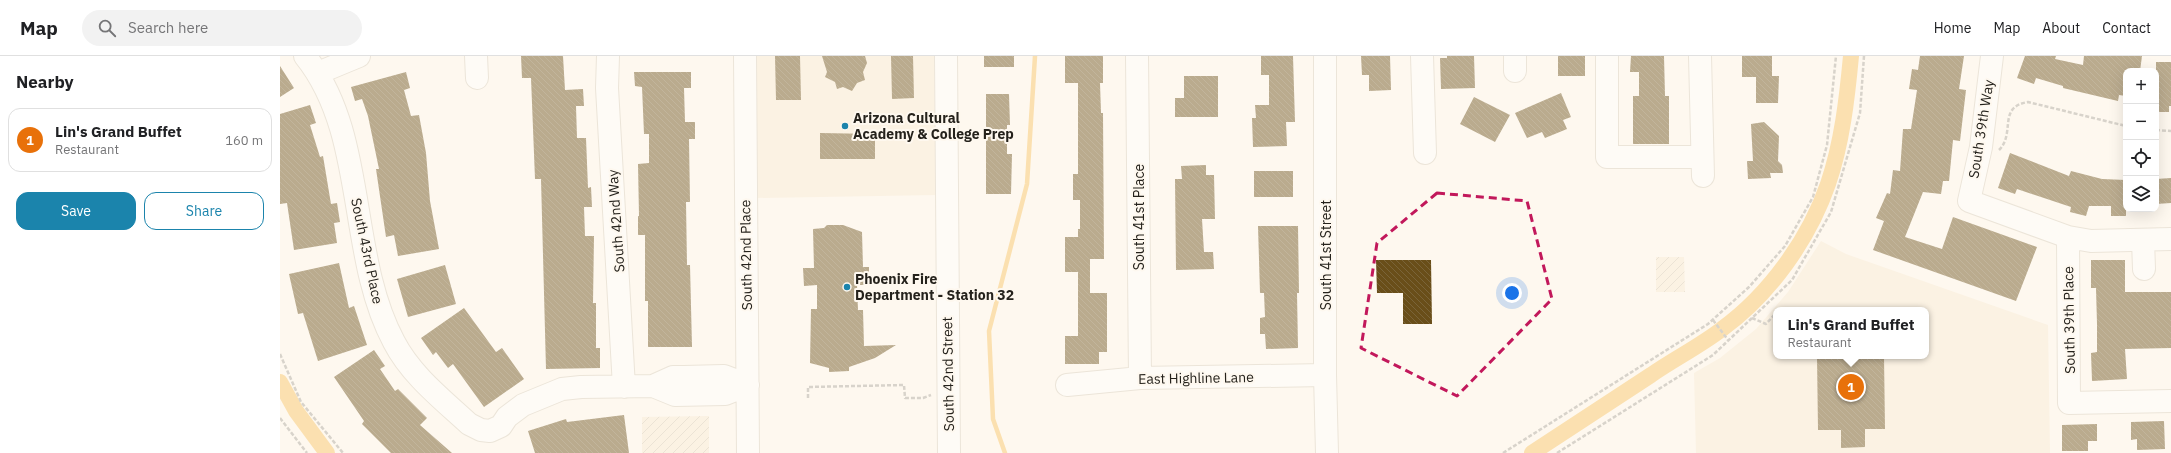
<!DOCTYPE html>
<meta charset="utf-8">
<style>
body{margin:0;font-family:"IBM Plex Sans",sans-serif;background:#f2f2f2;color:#202124}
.controls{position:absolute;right:12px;top:12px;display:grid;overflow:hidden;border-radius:8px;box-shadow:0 4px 16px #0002}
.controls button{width:36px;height:36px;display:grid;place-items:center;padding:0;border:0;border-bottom:1px solid #e0e0e0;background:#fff;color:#202124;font:20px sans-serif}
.you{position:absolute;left:1232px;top:237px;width:14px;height:14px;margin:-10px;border:3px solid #fff;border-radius:50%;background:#1a73e8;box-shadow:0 0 0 6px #1a73e833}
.badge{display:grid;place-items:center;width:26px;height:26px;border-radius:50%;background:#1b84ac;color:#fff;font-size:13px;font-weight:700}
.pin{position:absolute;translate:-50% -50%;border:2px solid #fff;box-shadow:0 1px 4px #0006}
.popup{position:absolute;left:1493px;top:251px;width:156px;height:52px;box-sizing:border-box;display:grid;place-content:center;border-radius:8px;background:#fff;filter:drop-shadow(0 1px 3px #0005);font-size:13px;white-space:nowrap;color:#757577}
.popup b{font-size:15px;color:#202124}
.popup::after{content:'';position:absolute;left:50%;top:100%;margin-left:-8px;border:8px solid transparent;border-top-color:#fff}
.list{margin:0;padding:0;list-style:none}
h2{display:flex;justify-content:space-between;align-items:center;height:52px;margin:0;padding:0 16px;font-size:17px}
h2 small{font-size:13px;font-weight:400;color:#757577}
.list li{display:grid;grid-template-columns:26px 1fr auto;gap:12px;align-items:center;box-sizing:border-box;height:64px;margin:0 8px 8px;padding:0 8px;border:1px solid #e0e0e0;border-radius:12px}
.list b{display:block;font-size:15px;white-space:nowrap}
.list p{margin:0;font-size:13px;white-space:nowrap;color:#757577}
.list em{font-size:13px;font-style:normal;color:#757577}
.actions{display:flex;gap:8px;padding:12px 16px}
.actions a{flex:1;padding:9px 0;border:1px solid #1b84ac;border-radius:12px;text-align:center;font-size:14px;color:#1b84ac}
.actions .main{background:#1b84ac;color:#fff}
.icon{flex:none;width:22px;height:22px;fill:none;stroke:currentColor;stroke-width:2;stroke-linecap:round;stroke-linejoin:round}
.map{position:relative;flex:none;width:1891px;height:397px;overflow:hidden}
header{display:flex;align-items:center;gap:24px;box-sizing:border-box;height:56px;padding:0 20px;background:#fff;border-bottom:1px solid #e0e0e0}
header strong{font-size:19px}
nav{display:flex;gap:22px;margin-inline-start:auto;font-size:14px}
.search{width:280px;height:36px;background:#f2f2f2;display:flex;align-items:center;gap:10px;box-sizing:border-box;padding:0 14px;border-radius:22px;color:#757577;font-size:15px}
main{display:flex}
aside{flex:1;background:#fff}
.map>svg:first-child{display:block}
</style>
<header>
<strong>Map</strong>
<div class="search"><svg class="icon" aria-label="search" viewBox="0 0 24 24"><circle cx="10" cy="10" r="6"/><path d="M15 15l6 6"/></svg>Search here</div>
<nav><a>Home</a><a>Map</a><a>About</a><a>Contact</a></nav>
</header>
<main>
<aside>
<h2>Nearby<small></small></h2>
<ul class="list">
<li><span class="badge" style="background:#e8710a">1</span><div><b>Lin's Grand Buffet</b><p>Restaurant</p></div><em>160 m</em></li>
</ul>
<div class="actions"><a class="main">Save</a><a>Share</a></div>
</aside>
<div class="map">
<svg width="1891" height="397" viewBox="0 0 1891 397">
<defs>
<pattern id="industrial-furrows" width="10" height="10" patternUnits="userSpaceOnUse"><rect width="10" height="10" fill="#f9ebd5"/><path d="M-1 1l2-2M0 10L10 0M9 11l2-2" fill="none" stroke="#d5c9b6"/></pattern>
<pattern id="building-back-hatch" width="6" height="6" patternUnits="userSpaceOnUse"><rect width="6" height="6" fill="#694e19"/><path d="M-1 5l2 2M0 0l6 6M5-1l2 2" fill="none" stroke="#7a6439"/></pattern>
</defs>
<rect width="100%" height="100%" fill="#fef8ef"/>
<!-- built -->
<path fill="#f9ebd5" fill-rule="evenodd" d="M474,0H654L656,139L475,142Z
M1541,185L1566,198L1768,269L1770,397H1416L1414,317L1440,302L1476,273L1508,236ZM1496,254H1646V300H1496Z"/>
<!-- industrial -->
<path fill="url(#industrial-furrows)" d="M1376,201H1404L1405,236H1376Z
M429,360V397H362V361Z"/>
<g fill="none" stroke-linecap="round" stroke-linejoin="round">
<!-- stream -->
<path stroke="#f9c464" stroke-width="4.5" d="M725,397L713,363L709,275L747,128L755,0"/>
<!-- canal -->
<path stroke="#f9c464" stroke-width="16" d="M0,326L16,355L47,397
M1252,397C1291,371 1331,345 1371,319C1394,303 1420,290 1442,273C1490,238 1529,183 1548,128C1562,87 1567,43 1571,0"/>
</g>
<!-- building -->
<path fill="url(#building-back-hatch)" d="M241,0H283L285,34L303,33L304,50H296L297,82H306L308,132L311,131L312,151H304L305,180H314L313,247H316V292H320V312L266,313L261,123H255L251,22H242Z
M495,0H520L521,44H496Z
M542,0H585L587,7L583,16L585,24L577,27L572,35L563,31L557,33L555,26L545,21L547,16Z
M611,0H633L634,42L612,43Z
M704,0H734V11H704Z
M785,0H823V27H820L821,57H823L824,203H810V237H827V296H819V308H785V280H798V216H785V181H798V173H800V144H793V118H798V27H785Z
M981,0H1013L1015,66H1006L1007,90L973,91L972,62H976L975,49H989V19H981Z
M1081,0H1110L1111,34L1089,35V19H1082Z
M1167,0H1194L1195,32L1161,33L1160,2H1167Z
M1278,0H1305V20H1278Z
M1351,0H1384L1385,40H1389V88H1353V40H1359V16H1350Z
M1462,0H1492V20H1499L1498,47H1476V21H1462Z
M1640,0H1684L1679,33L1686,34L1680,85L1673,84L1669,125H1663L1661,138L1643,136L1625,181L1662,193L1673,161L1757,191L1736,245L1593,194L1604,165L1596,162L1607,137L1610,138L1613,114L1620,115L1623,73H1631L1637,34L1629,33L1632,13L1638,14Z
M1745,0H1776L1775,3L1803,9L1804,0H1862L1860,15H1846V40L1839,39L1838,45L1783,32V30L1756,22L1754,28L1737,22Z
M1876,6H1891V50H1889V56H1876Z
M0,10L14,32L0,41Z
M126,16L130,32L124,34L131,60L139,59L146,97L150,145L159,193L118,200L114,179L106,181L96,113H99L88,60L82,43L75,45L71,31Z
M354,16H411V32H404L405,66H415V83H409L410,146H406L407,209H410L412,291H368V245H365V179H358V160H359L358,108L369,107V78H364L362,31L355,30Z
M904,20H938V61H895V42H904Z
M1281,37L1291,61L1283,64L1287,73L1265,82L1262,76L1247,82L1235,57Z
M706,38H729L730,69H727V98H732L731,138H706Z
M1194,41L1230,59L1215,86L1180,68Z
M30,49L36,67L30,69L40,101L43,100L51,148L57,147L60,166L54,167L57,187L14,194L7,147L0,148V58Z
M1484,66L1499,80L1498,105L1502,109L1503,117H1490L1491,122L1468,123L1467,105H1473L1471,68Z
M540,77L595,78V103H540Z
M1730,97L1789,120L1791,115L1822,123L1846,124V160H1831V150H1809L1806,160L1790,156L1791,151L1737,133L1735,138L1718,132Z
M926,109V119H934L935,163H922L924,196H933L934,213L896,214L895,123H902L901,110Z
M974,115H1013V141H974Z
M1891,122V147L1876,148V123Z
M547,169H563L582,176L583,211H589V229H577L578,254H583L584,290L616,289L595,302L569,311V315L549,316V312L530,307L531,253H537V229L524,230L523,212H534L533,173L544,172Z
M978,170H1018L1019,237H1017L1018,292L986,293L985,278H980V262L985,261L984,237H980Z
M1096,204H1151L1152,268H1123V237H1097Z
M1811,204H1845V236H1891V292L1845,293L1847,323L1812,325L1811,297L1817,296V268L1816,232H1811Z
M59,207L69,252L74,250L87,289L38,305L23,257L18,258L9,218Z
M165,209L176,248L128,261L117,223Z
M184,252L216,296L222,292L244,323L204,351L173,308L168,312L156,296L153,299L141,282Z
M94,294L105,310L100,313L115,335L118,333L147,362L140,369L172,397H111L82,368L84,365L54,321Z
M1537,300H1604L1605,373H1585V391L1561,392V374H1538Z
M344,359L349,397H255L248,375L286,363L287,366Z
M1884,365L1885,393L1857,394V383L1851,384V366Z
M1817,368V385H1808V395H1782V369Z"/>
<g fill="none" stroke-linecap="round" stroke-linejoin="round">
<!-- minor casing -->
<g stroke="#d7cebf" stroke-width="24">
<path id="minor" d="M25,0C88,78 67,199 114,286C131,319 162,343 189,368L201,374L210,375L221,370L227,361L243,349L282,333L301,331L373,330L395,339L445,338L468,329
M196,0L197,22
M328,0L327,32L344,331
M465,0L468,397
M666,0L669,397
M857,0L860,322
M1045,0V319L1047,397
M1142,0L1145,97
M1235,0V15
M1327,0V101H1422
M1420,0L1423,120
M1712,0L1701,91L1689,145L1788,181L1811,185L1891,183
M38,17L79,0
M1788,181L1789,347L1891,345
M1863,184L1864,213
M787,329L860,322L1045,319
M373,330L393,321H404L444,320L468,329"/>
</g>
<!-- path -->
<path stroke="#aba79f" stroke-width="2.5" stroke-dasharray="4 2" stroke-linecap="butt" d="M1876,74L1891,75
M1719,94C1736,77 1717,51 1748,46L1846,70
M1499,254H1501
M1472,262L1486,268L1496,257
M1433,264L1448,284
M0,298L21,346L63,397
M528,342V331L624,329L625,342H643L651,339
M0,362L27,397
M1223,397L1428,268L1469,231L1505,190L1533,141L1547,89L1556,0
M1277,397L1433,299L1512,224L1551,156L1580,57L1584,0"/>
<!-- minor -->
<use href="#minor" stroke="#fff" stroke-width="22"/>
</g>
<!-- marked area -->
<path d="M0 0H1891V397H0ZM1157,137L1247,145L1272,243L1177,340L1081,292L1097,187Z" fill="#fef8ef" fill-opacity=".55" fill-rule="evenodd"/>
<path fill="none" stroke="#c2185b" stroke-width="3" stroke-dasharray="8 5" stroke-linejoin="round" d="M1157,137L1247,145L1272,243L1177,340L1081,292L1097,187Z"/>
<!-- markers -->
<g fill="#1b84ac" stroke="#fef8ef" stroke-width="1.5">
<circle cx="565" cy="70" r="4"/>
<circle cx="567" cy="231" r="4"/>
</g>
<g text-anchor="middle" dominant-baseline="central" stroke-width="4" stroke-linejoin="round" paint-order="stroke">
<!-- poi labels -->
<g font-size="14" font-weight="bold" fill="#25221c" stroke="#fef8ef" text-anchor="start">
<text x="573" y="62">Arizona Cultural<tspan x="573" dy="16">Academy &amp; College Prep</tspan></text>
<text x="575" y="223">Phoenix Fire<tspan x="575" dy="16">Department - Station 32</tspan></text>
</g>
<!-- street labels -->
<g font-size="14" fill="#25221c" stroke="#fef8ef">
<text transform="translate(1701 73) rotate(-81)">South 39th Way</text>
<text transform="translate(859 161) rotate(-90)">South 41st Place</text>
<text transform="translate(336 165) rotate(-94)">South 42nd Way</text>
<text transform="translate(87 195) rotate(78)">South 43rd Place</text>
<text transform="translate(466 199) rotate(-91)">South 42nd Place</text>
<text transform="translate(1046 199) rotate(-90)">South 41st Street</text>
<text transform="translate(1789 264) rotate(-91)">South 39th Place</text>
<text transform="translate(668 318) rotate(-91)">South 42nd Street</text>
<text transform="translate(916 322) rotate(-1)">East Highline Lane</text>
</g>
</g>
</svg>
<div class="controls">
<button>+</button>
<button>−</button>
<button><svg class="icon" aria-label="locate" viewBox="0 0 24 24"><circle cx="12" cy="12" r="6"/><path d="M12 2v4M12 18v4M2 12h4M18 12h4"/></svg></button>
<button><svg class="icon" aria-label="layers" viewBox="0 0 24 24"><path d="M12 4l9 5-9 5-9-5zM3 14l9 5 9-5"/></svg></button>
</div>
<div class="you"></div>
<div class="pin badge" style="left:1571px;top:331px;background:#e8710a">1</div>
<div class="popup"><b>Lin's Grand Buffet</b>Restaurant</div>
</div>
</main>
